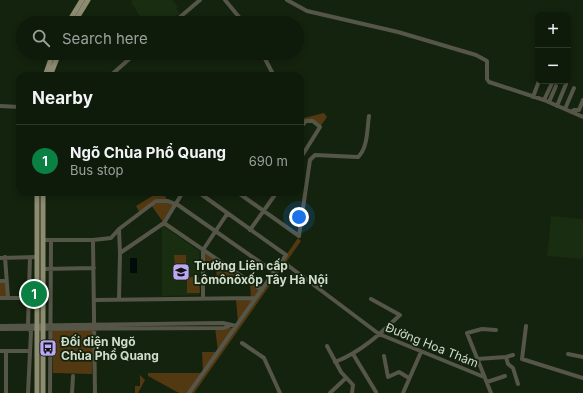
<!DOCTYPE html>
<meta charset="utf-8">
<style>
body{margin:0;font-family:Inter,sans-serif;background:#172313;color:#f1f3f6}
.controls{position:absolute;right:12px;top:12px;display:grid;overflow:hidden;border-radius:8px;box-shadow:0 2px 6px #0003}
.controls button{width:36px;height:36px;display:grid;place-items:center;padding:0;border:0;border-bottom:1px solid #2e382b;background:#0e1a0a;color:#f1f3f6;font:20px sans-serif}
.you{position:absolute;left:299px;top:217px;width:14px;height:14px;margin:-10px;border:3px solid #fff;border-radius:50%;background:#1a73e8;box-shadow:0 0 0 6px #1a73e833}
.badge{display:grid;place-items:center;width:26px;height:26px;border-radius:50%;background:#0b8043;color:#fff;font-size:13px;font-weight:700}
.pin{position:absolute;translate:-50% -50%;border:2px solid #fff;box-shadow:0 1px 4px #0006}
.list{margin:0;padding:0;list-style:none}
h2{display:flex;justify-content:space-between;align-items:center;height:52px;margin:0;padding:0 16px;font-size:17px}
h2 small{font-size:13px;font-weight:400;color:#9ba19c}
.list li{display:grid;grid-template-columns:26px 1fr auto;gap:12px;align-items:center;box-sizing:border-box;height:72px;padding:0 16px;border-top:1px solid #2e382b}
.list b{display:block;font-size:15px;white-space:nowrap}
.list p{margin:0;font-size:13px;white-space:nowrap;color:#9ba19c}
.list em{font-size:13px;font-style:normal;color:#9ba19c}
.icon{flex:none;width:22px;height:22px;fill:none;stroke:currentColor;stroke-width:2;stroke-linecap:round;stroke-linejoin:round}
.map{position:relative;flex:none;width:583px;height:393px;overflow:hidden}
.search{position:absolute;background:#0e1a0a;box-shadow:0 2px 6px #0003;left:16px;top:16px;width:288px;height:44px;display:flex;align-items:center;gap:10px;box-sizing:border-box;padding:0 14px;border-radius:22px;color:#9ba19c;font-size:15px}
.panel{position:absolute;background:#0e1a0a;box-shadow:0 2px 6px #0003;left:16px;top:72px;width:288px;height:124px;border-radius:12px}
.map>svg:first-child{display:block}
</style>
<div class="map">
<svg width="583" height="393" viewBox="0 0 583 393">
<rect width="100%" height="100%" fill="#13230d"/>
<!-- built -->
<path fill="#192d11" d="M133,0H172L178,7L176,9L180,13L165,23H144L131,2Z
M551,216L583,219V257L581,259L547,256Z
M162,225L199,251V295L162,296Z"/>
<!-- green -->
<path fill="#533912" d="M324,113L327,117L320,127L306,120L300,127V119Z
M159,192H162L168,201L175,204L163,222L151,205L140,213L136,206Z
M298,238L301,241L194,393H179L148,376V373H203L202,352H218L215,327L235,328L238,323L236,299L251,298L250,285H217L216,261H204V250L262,290Z
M174,255H186V266H175Z
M187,277H199L200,293H187Z
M0,281L6,282L7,297L0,298Z
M94,329L92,374L53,373L52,330Z
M140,375L145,380L138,393H135V386H140Z"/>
<!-- water -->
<path fill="#020b0c" d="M130,258H137V273H130Z"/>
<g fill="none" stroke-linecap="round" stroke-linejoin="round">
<!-- minor -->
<path stroke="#555548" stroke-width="4" d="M225,0L244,23
M287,0L307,11L398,32L476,55L487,61V79L489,82L544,100L583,117
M173,23L200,0
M262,53L274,76
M110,76L136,53
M533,97L539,81
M544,100L553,81
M549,102L556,86
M0,106L20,107
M557,106L566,84
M565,109L574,88
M571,112L574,110H579L583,100
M300,128L306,121H313L320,127L300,159
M237,192L299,236L310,160L315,155L358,157C368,148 367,129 369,116
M164,223L262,290
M119,229L120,253
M250,230L277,192
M43,240H93L111,238L119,229L156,201H168L178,205L274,272
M93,240L95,393
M5,257L8,298
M0,258L37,257
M282,261L379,334L484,377
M43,269L94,268
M0,281H6
M0,298H29
M119,299L120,253L164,223L183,192
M203,299V250L227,214
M95,300L256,298
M28,325L30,257
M0,326L223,323L236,326
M526,326L522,359L583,378
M0,329L224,328L229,326
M242,343L264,358L280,393
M327,346L341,372L353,385L352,393
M0,351H30
M353,354L376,392
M568,354L583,357
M384,356L388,377L399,372L409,378
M506,357L513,355
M477,359L506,357L508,364L513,368L518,384
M335,362C361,352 380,334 400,315L371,299
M487,382L505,376
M6,393V351
M28,393L31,332L29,329
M50,393L51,240
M72,393L73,376
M189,393L286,255L198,192
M330,393L346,378
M403,393L421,352
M491,393L467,333L482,329L496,330"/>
<!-- major -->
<path stroke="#8d8c71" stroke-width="5" d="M68,23L82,0
M74,23L88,0
M45,76L53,53
M50,76L59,53
M37,192V393
M43,192V393"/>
</g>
<!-- icons -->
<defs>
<g id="school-square" transform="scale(0.9)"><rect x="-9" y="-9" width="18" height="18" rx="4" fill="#bca9f5" stroke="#13230d"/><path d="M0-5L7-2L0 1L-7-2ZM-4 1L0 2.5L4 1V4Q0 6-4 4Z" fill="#111"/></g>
<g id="bus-square" transform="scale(0.9)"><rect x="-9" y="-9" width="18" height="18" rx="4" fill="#bca9f5" stroke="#13230d"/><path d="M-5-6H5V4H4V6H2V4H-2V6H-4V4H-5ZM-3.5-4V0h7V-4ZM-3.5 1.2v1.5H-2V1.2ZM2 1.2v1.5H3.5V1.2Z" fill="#111"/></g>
</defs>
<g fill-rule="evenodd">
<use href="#school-square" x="181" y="272"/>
<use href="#bus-square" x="48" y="348"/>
</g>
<g text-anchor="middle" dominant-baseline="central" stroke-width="3.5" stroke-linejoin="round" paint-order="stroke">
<!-- poi labels -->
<g font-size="12" font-weight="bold" fill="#d1dccd" stroke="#13230d" text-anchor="start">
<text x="194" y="265">Trường Liên cấp<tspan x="194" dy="14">Lômônôxốp Tây Hà Nội</tspan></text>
<text x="61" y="341">Đối diện Ngõ<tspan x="61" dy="14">Chùa Phổ Quang</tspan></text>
</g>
<!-- street labels -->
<g font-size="12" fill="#d1dccd" stroke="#13230d">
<text transform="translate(432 345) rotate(22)">Đường Hoa Thám</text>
</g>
</g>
</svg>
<div class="controls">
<button>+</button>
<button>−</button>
</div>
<div class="you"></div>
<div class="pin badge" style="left:34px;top:294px">1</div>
<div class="search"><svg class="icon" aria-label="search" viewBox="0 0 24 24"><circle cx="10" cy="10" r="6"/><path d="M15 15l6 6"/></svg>Search here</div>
<section class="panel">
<h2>Nearby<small></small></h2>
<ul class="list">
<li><span class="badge">1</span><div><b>Ngõ Chùa Phổ Quang</b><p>Bus stop</p></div><em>690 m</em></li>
</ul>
</section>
</div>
